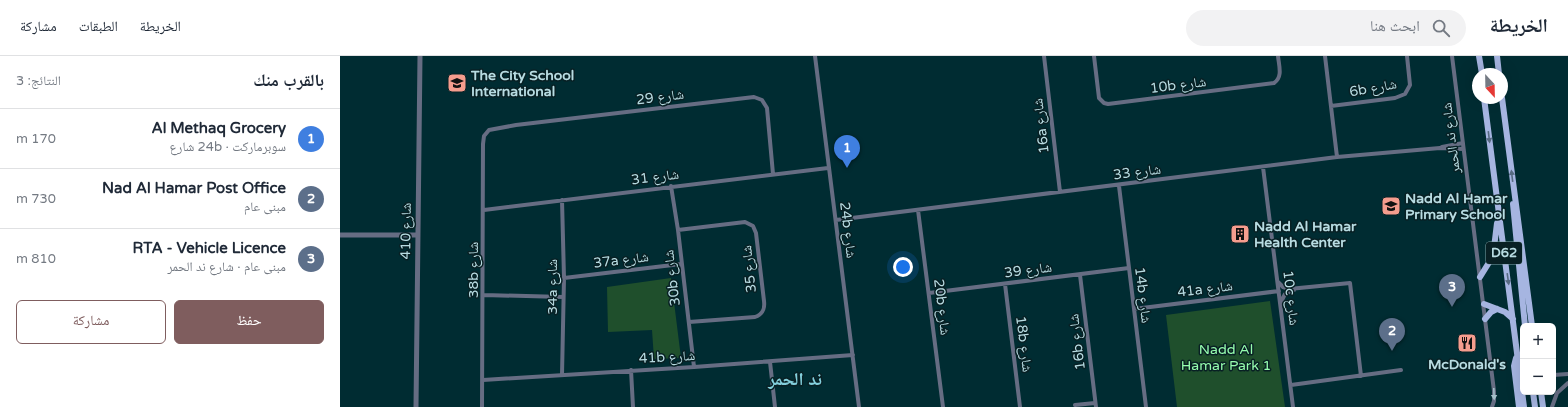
<!DOCTYPE html>
<html lang="ar">
<meta charset="utf-8">
<style>
body{margin:0;font-family:"Varela Round","Noto Naskh Arabic",sans-serif;background:#f2f2f3;color:#1f2937;direction:rtl}
.controls{position:absolute;right:12px;bottom:12px;display:grid;overflow:hidden;border-radius:6px;box-shadow:0 4px 16px #0002}
.controls button{width:36px;height:36px;display:grid;place-items:center;padding:0;border:0;border-bottom:1px solid #e0e1e3;background:#fff;color:#1f2937;font:20px sans-serif}
.compass{position:absolute;left:1132px;top:12px;width:36px;height:36px;border-radius:50%;background:#fff;box-shadow:0 4px 16px #0002;rotate:158deg}
.you{position:absolute;left:563px;top:211px;width:14px;height:14px;margin:-10px;border:3px solid #fff;border-radius:50%;background:#1a73e8;box-shadow:0 0 0 6px #1a73e833}
.badge{display:grid;place-items:center;width:26px;height:26px;border-radius:50%;background:#7f5d5e;color:#fff;font-size:13px;font-weight:700}
.pin{position:absolute;translate:-50% -33px;filter:drop-shadow(0 1px 2px #0008)}
.pin::after{content:'';position:absolute;top:21px;width:14px;height:12px;background:inherit;clip-path:polygon(0 0,100% 0,50% 100%)}
.list{margin:0;padding:0;list-style:none}
h2{display:flex;justify-content:space-between;align-items:center;height:52px;margin:0;padding:0 16px;font-size:17px}
h2 small{font-size:13px;font-weight:400;color:#747a83}
.list li{display:grid;grid-template-columns:26px 1fr auto;gap:12px;align-items:center;box-sizing:border-box;height:60px;padding:0 16px;border-top:1px solid #e0e1e3}
.list b{display:block;font-size:15px;white-space:nowrap}
.list p{margin:0;font-size:13px;white-space:nowrap;color:#747a83}
.list em{font-size:13px;font-style:normal;color:#747a83}
.actions{display:flex;gap:8px;padding:12px 16px}
.actions a{flex:1;padding:9px 0;border:1px solid #7f5d5e;border-radius:6px;text-align:center;font-size:14px;color:#7f5d5e}
.actions .main{background:#7f5d5e;color:#fff}
.icon{flex:none;width:22px;height:22px;fill:none;stroke:currentColor;stroke-width:2;stroke-linecap:round;stroke-linejoin:round}
.map{position:relative;flex:none;width:1228px;height:351px;overflow:hidden;direction:ltr}
header{display:flex;align-items:center;gap:24px;box-sizing:border-box;height:56px;padding:0 20px;background:#fff;border-bottom:1px solid #e0e1e3}
header strong{font-size:19px}
nav{display:flex;gap:22px;margin-inline-start:auto;font-size:14px}
.search{width:280px;height:36px;background:#f2f2f3;display:flex;align-items:center;gap:10px;box-sizing:border-box;padding:0 14px;border-radius:22px;color:#747a83;font-size:15px}
main{display:flex}
aside{flex:1;background:#fff}
.map>svg:first-child{display:block}
</style>
<header>
<strong>الخريطة</strong>
<div class="search"><svg class="icon" aria-label="search" viewBox="0 0 24 24"><circle cx="10" cy="10" r="6"/><path d="M15 15l6 6"/></svg>ابحث هنا</div>
<nav><a>الخريطة</a><a>الطبقات</a><a>مشاركة</a></nav>
</header>
<main>
<div class="map">
<svg width="1228" height="351" viewBox="0 0 1228 351">
<rect width="100%" height="100%" fill="#002c32"/>
<!-- green -->
<path fill="#1f4f2c" d="M331,222L341,302L314,303L312,274L268,276L267,231Z
M930,245L945,351H837L826,259Z"/>
<g fill="none" stroke-linecap="round" stroke-linejoin="round">
<!-- minor -->
<path stroke="#666d83" stroke-width="4" d="M475,0L519,351
M704,0L720,136
M754,0L759,42L764,47L768,48L934,27C943,21 939,10 938,0
M985,0L997,101
M1112,0L1154,335V345L1152,351
M991,50L1055,42L1065,38L1070,29L1067,0
M1102,91L1123,87
M923,111L953,351
M331,130L338,174L354,311
M779,130L806,351
M144,154L488,112
M578,154L603,351
M496,164L997,101L1100,92L1123,93
M338,174L405,166L413,170L416,177L424,245C425,253 423,258 415,261L349,266
M740,219L756,351
M224,222L341,208
M938,226L943,231L949,233L1010,227L1021,320
M665,228L680,351
M589,237L789,212
M144,239L223,241
M941,246L945,238L954,234
M794,253L939,235
M430,306L435,351
M291,314L293,351
M222,319L224,222L222,144
M1213,319L1228,318
M143,324L354,311L513,299
M951,329L1061,314
M735,349L755,347
M142,351L143,88L144,80L149,74L176,69L414,41L422,44L427,52L433,118
M1212,351L1217,337L1228,327"/>
<!-- tertiary -->
<path stroke="#666d83" stroke-width="5" d="M0,179H78
M76,351L80,0"/>
<!-- primary -->
<path stroke="#a6b5e1" stroke-width="6" d="M1139,0L1142,18
M1157,0L1159,18
M1144,42L1184,351
M1162,42L1192,270
M1173,148L1185,270
M1140,221L1153,200L1157,167
M1144,248L1165,256L1173,263
M1145,263L1151,256L1157,253
M1176,302L1174,310L1179,351
M1193,336L1195,351
M1201,336L1203,351"/>
</g>
<!-- one-way arrows -->
<defs><path id="oneway-solid" d="M-6-.8H1V-3.2L6.5 0L1 3.2V.8H-6Z"/></defs>
<g fill="#576a82">
<use href="#oneway-solid" transform="translate(1149 81) rotate(83)"/>
<use href="#oneway-solid" transform="translate(1172 120) rotate(-97)"/>
<use href="#oneway-solid" transform="translate(1168 223) rotate(82)"/>
</g>
<use fill="#a4c0ca" href="#oneway-solid" transform="translate(1154 338) rotate(88)"/>
<!-- icons -->
<defs>
<g id="school-square" transform="scale(1)"><rect x="-9" y="-9" width="18" height="18" rx="4" fill="#f59d8e" stroke="#082024"/><path d="M0-5L7-2L0 1L-7-2ZM-4 1L0 2.5L4 1V4Q0 6-4 4Z" fill="#111"/></g>
<g id="building-square" transform="scale(1)"><rect x="-9" y="-9" width="18" height="18" rx="4" fill="#f59d8e" stroke="#082024"/><path d="M-4-6H4V6H1V3H-1V6H-4ZM-2.5-4.3h1.7v1.8h-1.7ZM.8-4.3h1.7v1.8H.8ZM-2.5-1h1.7V.8h-1.7ZM.8-1h1.7V.8H.8Z" fill="#111"/></g>
<g id="restaurant-square" transform="scale(1)"><rect x="-9" y="-9" width="18" height="18" rx="4" fill="#f59d8e" stroke="#082024"/><path d="M-5-6h1v4h1v-4h1v4h1v-4h1v5L-1.5 .5V6h-2V.5L-5-1ZM5-6V6H3V1.5H1.5Q1.5-4 5-6Z" fill="#111"/></g>
</defs>
<g fill-rule="evenodd">
<use href="#school-square" x="117" y="27"/>
<use href="#school-square" x="1051" y="150"/>
<use href="#building-square" x="900" y="178"/>
<use href="#restaurant-square" x="1127" y="287"/>
</g>
<g text-anchor="middle" dominant-baseline="central" stroke-width="3" stroke-linejoin="round" paint-order="stroke">
<!-- shield labels -->
<rect fill="#082024" stroke="#83a4a9" stroke-width="1" x="1146" y="186" width="36" height="22" rx="3"/>
<g font-size="13" font-weight="bold" fill="#b8dce2">
<text x="1164" y="197">D62</text>
</g>
<!-- poi labels -->
<g font-size="14" font-weight="bold" fill="#b8dce2" stroke="#082024" text-anchor="start">
<text x="131" y="19">The City School<tspan x="131" dy="16">International</tspan></text>
<text x="1065" y="142">Nadd Al Hamar<tspan x="1065" dy="16">Primary School</tspan></text>
<text x="914" y="170">Nadd Al Hamar<tspan x="914" dy="16">Health Center</tspan></text>
<text x="1127" y="308" text-anchor="middle">McDonald's</text>
</g>
<!-- street labels -->
<g font-size="14" fill="#b8dce2" stroke="#082024">
<text transform="translate(838 29) rotate(-7)">10b شارع</text>
<text transform="translate(1033 32) rotate(-10)">6b شارع</text>
<text transform="translate(320 41) rotate(-7)">شارع 29</text>
<text transform="translate(701 70) rotate(-97)">16a شارع</text>
<text transform="translate(1111 82) rotate(-97)">شارع ند الحمر</text>
<text transform="translate(797 116) rotate(-7)">شارع 33</text>
<text transform="translate(315 121) rotate(-7)">شارع 31</text>
<text transform="translate(508 174) rotate(83)">24b شارع</text>
<text transform="translate(66 175) rotate(-89)">شارع 410</text>
<text transform="translate(281 204) rotate(-7)">37a شارع</text>
<text transform="translate(409 213) rotate(-96)">شارع 35</text>
<text transform="translate(133 214) rotate(-90)">38b شارع</text>
<text transform="translate(688 214) rotate(-7)">شارع 39</text>
<text transform="translate(332 222) rotate(-97)">30b شارع</text>
<text transform="translate(212 231) rotate(-90)">34a شارع</text>
<text transform="translate(865 233) rotate(-7)">41a شارع</text>
<text transform="translate(803 239) rotate(83)">14b شارع</text>
<text transform="translate(951 242) rotate(83)">10c شارع</text>
<text transform="translate(602 251) rotate(83)">20b شارع</text>
<text transform="translate(737 286) rotate(-97)">16b شارع</text>
<text transform="translate(684 288) rotate(83)">18b شارع</text>
<text transform="translate(327 301) rotate(-3)">41b شارع</text>
</g>
<!-- park labels -->
<g font-size="14" fill="#96fdae" stroke="#082024">
<text x="886" y="293">Nadd Al<tspan x="886" dy="16">Hamar Park 1</tspan></text>
</g>
<!-- district labels -->
<g font-size="18" font-weight="bold" fill="#83cfdc" stroke="#082024">
<text x="455" y="323">ند الحمر</text>
</g>
</g>
</svg>
<div class="controls">
<button>+</button>
<button>−</button>
</div>
<svg class="compass" viewBox="-18 -18 36 36"><path d="M0-13l5 13h-10z" fill="#e53935"/><path d="M0 13l5-13h-10z" fill="#747a83"/></svg>
<div class="you"></div>
<div class="pin badge" style="left:507px;top:112px;background:#3f7fe0">1</div>
<div class="pin badge" style="left:1052px;top:295px;background:#5c6f8a">2</div>
<div class="pin badge" style="left:1112px;top:251px;background:#5c6f8a">3</div>
</div>
<aside>
<h2>بالقرب منك<small>النتائج: 3</small></h2>
<ul class="list">
<li><span class="badge" style="background:#3f7fe0">1</span><div><b>Al Methaq Grocery</b><p>سوبرماركت · 24b شارع</p></div><em>170 m</em></li>
<li><span class="badge" style="background:#5c6f8a">2</span><div><b>Nad Al Hamar Post Office</b><p>مبنى عام</p></div><em>730 m</em></li>
<li><span class="badge" style="background:#5c6f8a">3</span><div><b>RTA - Vehicle Licence</b><p>مبنى عام · شارع ند الحمر</p></div><em>810 m</em></li>
</ul>
<div class="actions"><a class="main">حفظ</a><a>مشاركة</a></div>
</aside>
</main>
